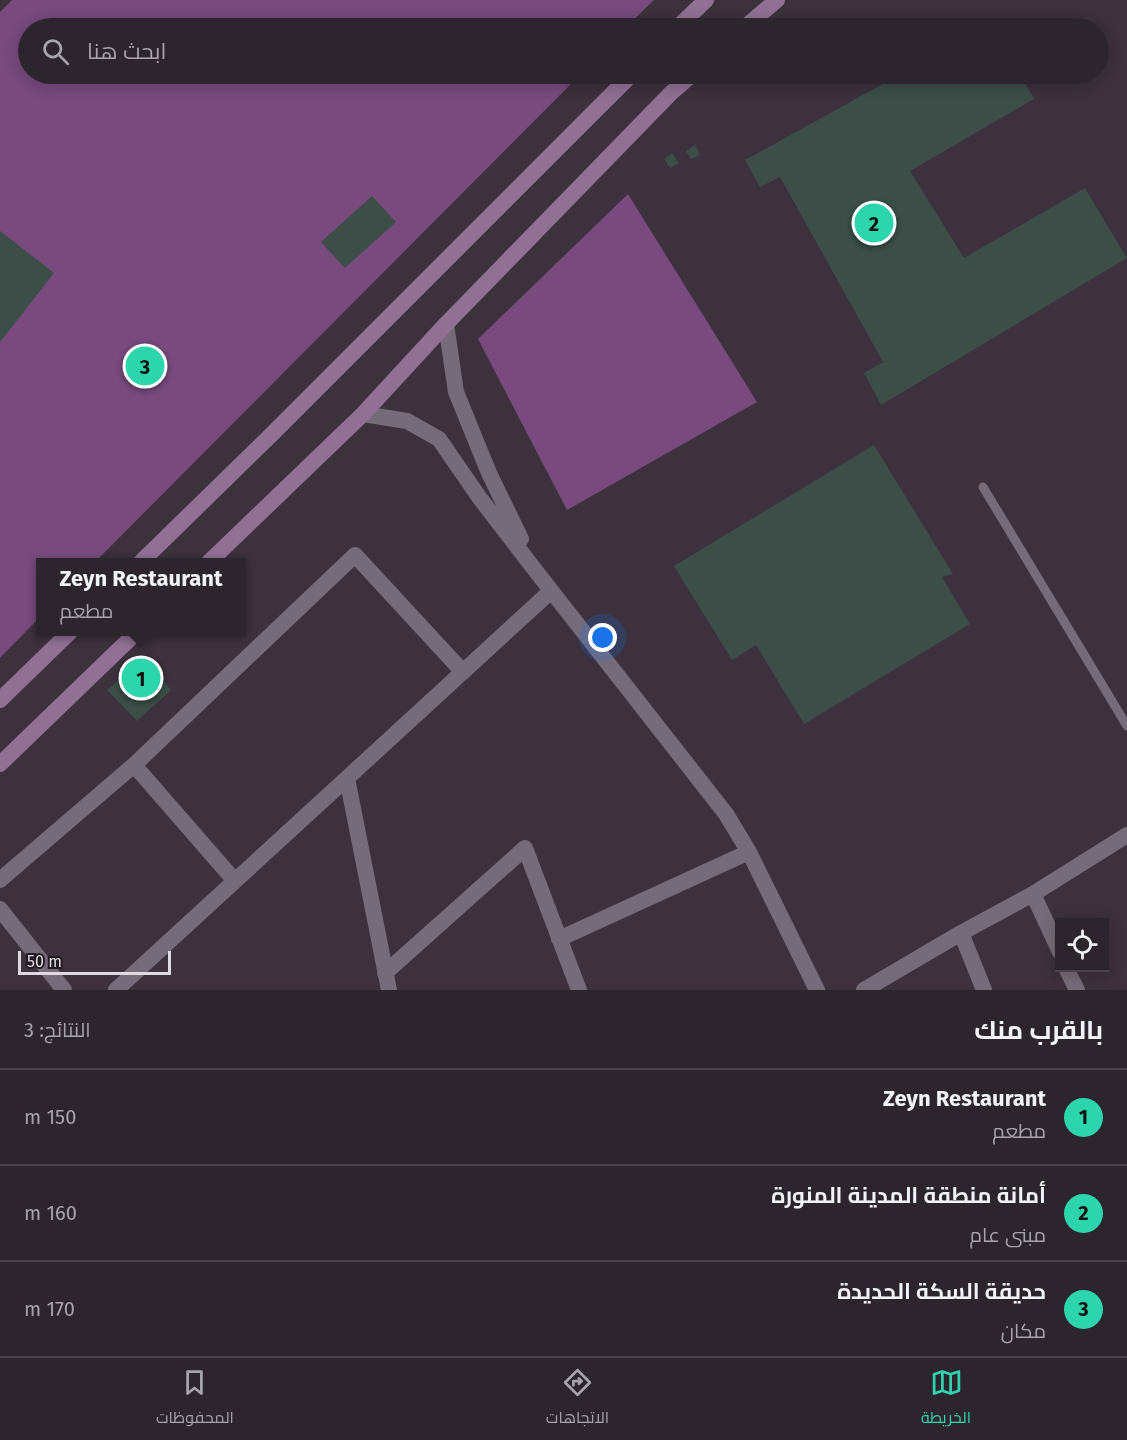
<!DOCTYPE html>
<html lang="ar">
<meta charset="utf-8">
<style>
body{margin:0;font-family:"Fira Sans",Cairo,sans-serif;background:#39313a;color:#f1f3f6;direction:rtl}
.controls{position:absolute;right:18px;bottom:18px;display:grid;overflow:hidden;border-radius:0px;box-shadow:0 3px 15px #0003}
.controls button{width:54px;height:54px;display:grid;place-items:center;padding:0;border:0;border-bottom:2px solid #48424a;background:#2d252e;color:#f1f3f6;font:30px sans-serif}
.scale{position:absolute;left:18px;bottom:15px;width:153px;box-sizing:border-box;padding-left:6px;border:3px solid #e1dae2;border-top:0;font-size:16px;line-height:21px;white-space:nowrap;color:#e1dae2;-webkit-text-stroke:4px #201b20;paint-order:stroke}
.you{position:absolute;left:603px;top:638px;width:21px;height:21px;margin:-15px;border:4px solid #fff;border-radius:50%;background:#1a73e8;box-shadow:0 0 0 9px #1a73e833}
.badge{display:grid;place-items:center;width:39px;height:39px;border-radius:50%;background:#2cd5ab;color:#111;font-size:20px;font-weight:700}
.pin{position:absolute;translate:-50% -50%;border:3px solid #fff;box-shadow:0 2px 6px #0006}
.popup{position:absolute;left:36px;top:558px;width:210px;height:78px;box-sizing:border-box;display:grid;place-content:center;border-radius:0px;background:#2d252e;filter:drop-shadow(0 2px 4px #0005);font-size:20px;white-space:nowrap;color:#a7a5aa}
.popup b{font-size:22px;color:#f1f3f6}
.popup::after{content:'';position:absolute;left:50%;top:100%;margin-left:-12px;border:12px solid transparent;border-top-color:#2d252e}
.list{margin:0;padding:0;list-style:none}
h2{display:flex;justify-content:space-between;align-items:center;height:78px;margin:0;padding:0 24px;font-size:26px}
h2 small{font-size:20px;font-weight:400;color:#a7a5aa}
.list li{display:grid;grid-template-columns:39px 1fr auto;gap:18px;align-items:center;box-sizing:border-box;height:96px;padding:0 24px;border-top:2px solid #48424a}
.list b{display:block;font-size:22px;white-space:nowrap}
.list p{margin:0;font-size:20px;white-space:nowrap;color:#a7a5aa}
.list em{font-size:20px;font-style:normal;color:#a7a5aa}
.icon{flex:none;width:33px;height:33px;fill:none;stroke:currentColor;stroke-width:2;stroke-linecap:round;stroke-linejoin:round}
.map{position:relative;flex:none;width:1127px;height:990px;overflow:hidden;direction:ltr}
.search{position:absolute;background:#2d252e;box-shadow:0 3px 15px #0003;left:18px;right:18px;top:18px;height:66px;display:flex;align-items:center;gap:15px;box-sizing:border-box;padding:0 21px;border-radius:33px;color:#a7a5aa;font-size:22px}
.sheet{height:366px;background:#2d252e}
nav{display:flex;justify-content:space-around;align-items:center;box-sizing:border-box;height:84px;border-top:2px solid #48424a;background:#2d252e;font-size:16px;color:#a7a5aa}
nav a{display:grid;justify-items:center;gap:3px}
nav .on{color:#2cd5ab}
.map>svg:first-child{display:block}
</style>
<div class="map">
<svg width="1127" height="990" viewBox="0 0 1127 990">
<rect width="100%" height="100%" fill="#3c313d"/>
<!-- green -->
<path fill="#784a7e" d="M12,0H654L625,28H28V74H581L95,562H40V617L0,658V12Z
M628,194L757,402L567,510L478,339Z"/>
<!-- building -->
<path fill="#3c4e47" d="M992,23L995,28H982Z
M901,74H1020L1034,99L910,171L964,258L1085,188L1127,258L881,405L864,373L883,362L780,177L760,187L745,160Z
M695,145L700,155L691,159L686,151Z
M672,153L679,163L670,168L664,159Z
M372,196L396,222L345,268L321,242Z
M0,231L54,273L0,342Z
M874,445L953,574L942,577L970,624L804,724L756,645L732,660L674,566Z
M144,659L171,690L137,721L107,690Z"/>
<g fill="none" stroke-linecap="round" stroke-linejoin="round">
<!-- service -->
<path stroke="#766b78" stroke-width="9" d="M983,487L1127,726"/>
<!-- minor -->
<path stroke="#766b78" stroke-width="16" d="M446,324L456,392L489,473L521,539
M363,414L407,421L439,439L479,497L535,570L726,814L749,852L817,990
M134,765L235,881
M347,778L389,990
M0,880L134,765L355,555L463,672
M1033,894L1060,952
M0,909L64,990
M961,933L984,990
M559,939L749,852
M1066,968L1077,990
M385,973L525,848L579,990
M116,990L551,591
M864,990L961,933L1033,894L1127,835"/>
<!-- secondary -->
<path stroke="#907194" stroke-width="16" d="M677,28L706,0
M744,28L777,0
M141,562L272,434L632,74
M209,562L363,414L446,324L672,92L693,74
M0,700L70,632
M0,764L137,632"/>
</g>
</svg>
<div class="controls">
<button><svg class="icon" aria-label="locate" viewBox="0 0 24 24"><circle cx="12" cy="12" r="6"/><path d="M12 2v4M12 18v4M2 12h4M18 12h4"/></svg></button>
</div>
<div class="scale">50 m</div>
<div class="you"></div>
<div class="pin badge" style="left:141px;top:678px">1</div>
<div class="popup"><b>Zeyn Restaurant</b>مطعم</div>
<div class="pin badge" style="left:874px;top:223px">2</div>
<div class="pin badge" style="left:145px;top:366px">3</div>
<div class="search"><svg class="icon" aria-label="search" viewBox="0 0 24 24"><circle cx="10" cy="10" r="6"/><path d="M15 15l6 6"/></svg>ابحث هنا</div>
</div>
<section class="sheet">
<h2>بالقرب منك<small>النتائج: 3</small></h2>
<ul class="list">
<li><span class="badge">1</span><div><b>Zeyn Restaurant</b><p>مطعم</p></div><em>150 m</em></li>
<li><span class="badge">2</span><div><b>أمانة منطقة المدينة المنورة</b><p>مبنى عام</p></div><em>160 m</em></li>
<li><span class="badge">3</span><div><b>حديقة السكة الحديدة</b><p>مكان</p></div><em>170 m</em></li>
</ul>
</section>
<nav>
<a class="on"><svg class="icon" aria-label="map" viewBox="0 0 24 24"><path d="M3 6l6-2 6 2 6-2v14l-6 2-6-2-6 2zM9 4v14M15 6v14"/></svg>الخريطة</a>
<a><svg class="icon" aria-label="directions" viewBox="0 0 24 24"><path d="M12 3l9 9-9 9-9-9zM9 14v-3h6M13 9l2 2-2 2"/></svg>الاتجاهات</a>
<a><svg class="icon" aria-label="saved" viewBox="0 0 24 24"><path d="M7 4h10v16l-5-4-5 4z"/></svg>المحفوظات</a>
</nav>
